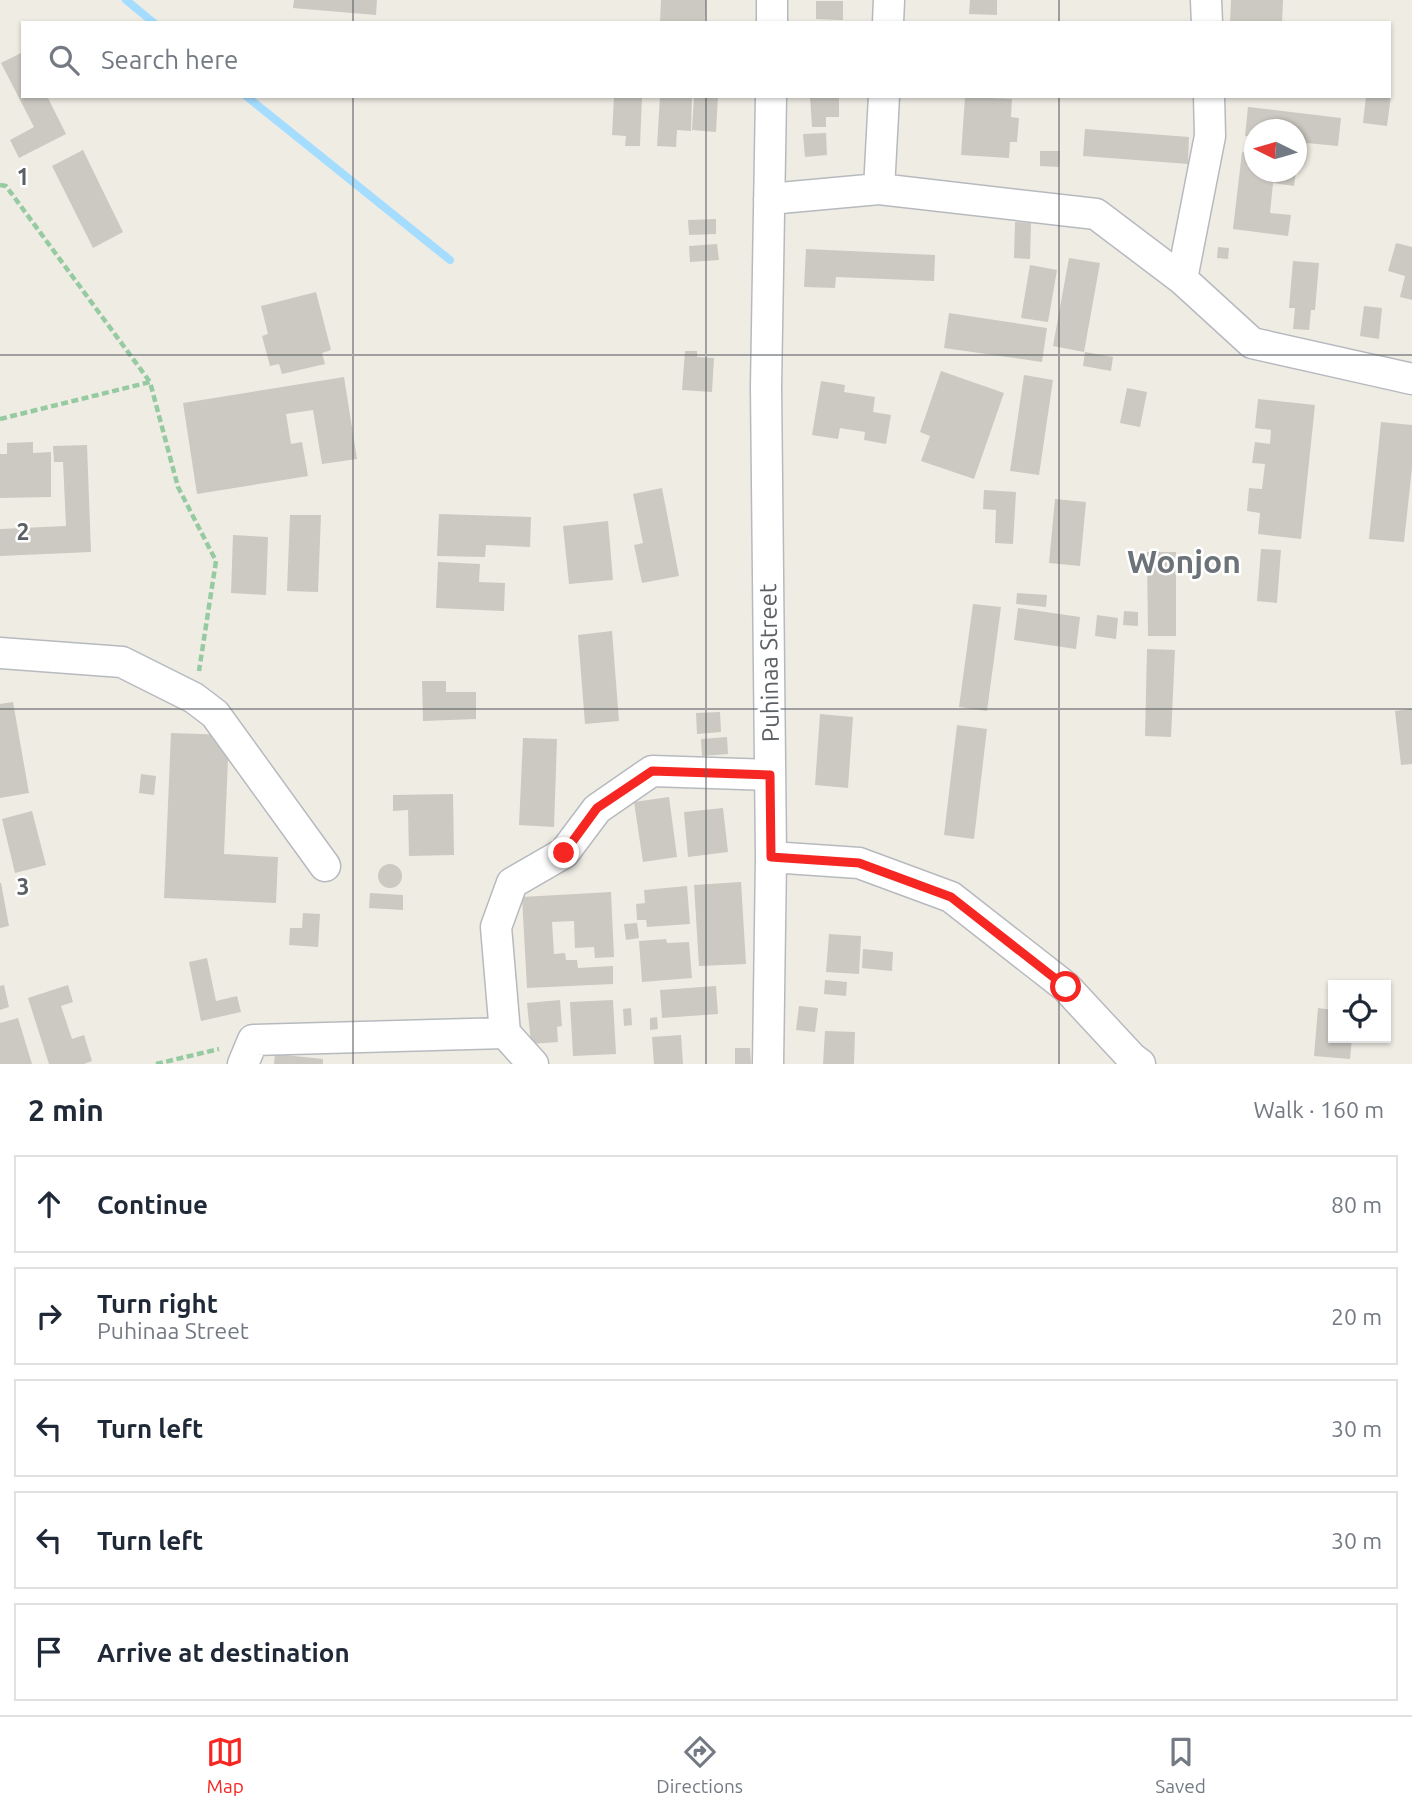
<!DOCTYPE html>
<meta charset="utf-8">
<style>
body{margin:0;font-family:Ubuntu,sans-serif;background:#f2f2f3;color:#1f2937}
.controls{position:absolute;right:21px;bottom:21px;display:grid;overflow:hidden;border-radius:0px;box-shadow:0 2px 5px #0004}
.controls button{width:63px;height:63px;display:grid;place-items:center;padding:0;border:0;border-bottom:2px solid #e0e1e3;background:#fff;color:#1f2937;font:35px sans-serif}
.compass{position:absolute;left:1244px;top:119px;width:63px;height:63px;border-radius:50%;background:#fff;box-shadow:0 2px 5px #0004;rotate:275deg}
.stop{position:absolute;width:21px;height:21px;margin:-16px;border:5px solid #f62722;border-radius:50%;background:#fff}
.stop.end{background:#f62722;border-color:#fff;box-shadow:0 2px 7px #0008}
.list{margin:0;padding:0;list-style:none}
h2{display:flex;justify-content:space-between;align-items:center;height:91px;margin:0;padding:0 28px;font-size:30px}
h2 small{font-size:23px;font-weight:400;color:#747a83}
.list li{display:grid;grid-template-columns:46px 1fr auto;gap:21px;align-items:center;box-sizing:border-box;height:98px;margin:0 14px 14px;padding:0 14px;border:2px solid #e0e1e3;border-radius:0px}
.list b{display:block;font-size:26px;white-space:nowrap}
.list p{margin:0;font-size:23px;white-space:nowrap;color:#747a83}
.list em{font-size:23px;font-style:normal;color:#747a83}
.icon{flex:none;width:38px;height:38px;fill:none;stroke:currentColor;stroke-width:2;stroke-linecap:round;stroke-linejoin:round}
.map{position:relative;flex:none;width:1412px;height:1064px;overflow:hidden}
.search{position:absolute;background:#fff;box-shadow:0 2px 5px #0004;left:21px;right:21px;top:21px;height:77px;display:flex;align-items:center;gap:18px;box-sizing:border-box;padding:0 24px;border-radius:0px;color:#747a83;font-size:26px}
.sheet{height:651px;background:#fff}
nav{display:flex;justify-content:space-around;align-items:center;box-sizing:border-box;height:98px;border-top:2px solid #e0e1e3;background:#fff;font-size:19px;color:#747a83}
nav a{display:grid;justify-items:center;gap:4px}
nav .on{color:#f62722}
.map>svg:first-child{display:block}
</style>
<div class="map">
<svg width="1412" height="1064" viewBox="0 0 1412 1064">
<rect width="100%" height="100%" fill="#efece4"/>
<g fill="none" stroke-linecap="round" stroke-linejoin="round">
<!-- stream -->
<path stroke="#a4ddff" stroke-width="8" d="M126,0L154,23
M246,96L450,260"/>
</g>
<!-- building -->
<path fill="#ccc9c2" d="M294,0H377L376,15L293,8Z
M661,0H706L705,23H660Z
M970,0H997V15L969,14Z
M1231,0H1283L1282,23H1230Z
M816,1H843V20L816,19Z
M23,52V96H47L66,134L19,158L10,140L34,127L1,63Z
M614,96H642L640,146H625L626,136L612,135Z
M660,96H692L691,131L677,130L676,147L657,146Z
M694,96H718L716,132L692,130Z
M810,96H839V117H826V127H812Z
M1366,96H1391L1387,126L1363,123Z
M965,97L1012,99L1011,117L1019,118L1017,142H1010L1009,158L961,155Z
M1248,107L1341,118L1338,146L1296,142V130H1254V137L1245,136Z
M1085,129L1189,137L1188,164L1083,156Z
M826,133L827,155L805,157L803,134Z
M83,150L123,232L93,248L52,166Z
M1040,151H1060L1059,167L1040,166Z
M1242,152L1254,154V172H1296L1294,186L1273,183L1270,213L1291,215L1288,236L1233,229Z
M716,219V234L689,235L688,220Z
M1015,222L1031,223L1030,259L1014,258Z
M1396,243L1412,247V300L1400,297L1405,276L1388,271Z
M717,244L719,260L690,262L689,246Z
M1218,247L1229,248L1228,259L1217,258Z
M806,249L935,255L934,281L836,277L835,288L804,287Z
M1069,258L1100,263L1084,352L1053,346Z
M1293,261L1319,263L1315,310H1311L1309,330L1293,329L1295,308H1289Z
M1030,265L1057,270L1048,322L1021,318Z
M316,292L331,350L322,353L325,364L282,374L279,364L270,366L262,336L268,334L261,306Z
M1364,306L1382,308L1379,339L1360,336Z
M949,313L1047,328L1042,362L944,348Z
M685,351H697V357L714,358L712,392L682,390Z
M1085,352L1113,357L1111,371L1083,366Z
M941,371L1004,393L974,479L921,461L930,436L920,432Z
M1024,375L1053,380L1039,475L1010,471Z
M344,377L357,459L322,464L313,410L286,414L291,444L302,442L308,476L197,494L183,403Z
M821,381L845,385L844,392L875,397L873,412L891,415L886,444L864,440L865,432L840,428L838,439L812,435Z
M1127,388L1147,392L1140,427L1120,423Z
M1258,399L1315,405L1301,539L1258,534L1260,513L1247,511L1249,488L1262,489L1265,464L1252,463L1255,442L1270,444L1271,430L1255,428Z
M1381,422L1412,425V468L1404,542L1369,539Z
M33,442V453L51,452V497L0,498V454H7V443Z
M87,445L91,552L0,556V529L66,526L63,462H54L53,446Z
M662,488L679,576L642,583L634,545L643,543L633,494Z
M984,490L1016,492L1013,544L995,543L996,510L983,509Z
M1055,499L1086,502L1080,566L1049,563Z
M439,514L531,517L530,547L486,545L485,557L437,556Z
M290,515H321L318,592L287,591Z
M608,521L613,580L569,584L563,526Z
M233,535L268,537L266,595L231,593Z
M1261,549L1281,550L1277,603L1257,601Z
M1147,552H1176V636H1148Z
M438,562L480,564L479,582L505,583L504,611L436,608Z
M1017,593L1047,595L1046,607L1016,604Z
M973,604L1001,607L987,711L959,707Z
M1018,608L1080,617L1076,649L1014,640Z
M1124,611L1138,612V626L1123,625Z
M1097,615L1118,618L1116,639L1095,636Z
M612,631L619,721L585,724L578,635Z
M1147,649L1175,650L1171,737L1145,736Z
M422,681H446V692H476V719L423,721Z
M13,702L29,793L0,798V704Z
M1412,709V764L1401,765L1395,711Z
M720,712L721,732L697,734L696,713Z
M820,714L853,717L848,788L815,785Z
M957,725L987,729L974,839L944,835Z
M171,733L229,735L224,854L278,857L276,903L164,898Z
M727,737L728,754L702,756L701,739Z
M523,738L557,739L554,827L519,825Z
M141,774L156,776L154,795L139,793Z
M453,794L454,855L409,856L408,810L393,811V795Z
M669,797L677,857L643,862L634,802Z
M723,808L728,852L688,857L684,812Z
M32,811L46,865L15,873L2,819Z
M378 876a12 12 0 1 1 24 0a12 12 0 1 1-24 0Z
M741,882L746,964L699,966L694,885Z
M0,883H1L9,926L0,928Z
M687,886L690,924L647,927L646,920H637L636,904L645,903L644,890Z
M611,892L614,957L595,958L594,947L575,948L574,921L552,922L554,954L565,953L566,960H577L578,968L613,966V984L527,988L522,897Z
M370,893L403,895V910L369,908Z
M303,913L320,914L318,947L289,945L290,928H302Z
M637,923L639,938L626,940L624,924Z
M829,934L861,936L859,974L826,972Z
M666,939L667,943L689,942L692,978L642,982L639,941Z
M863,949L893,952L892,971L862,968Z
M207,958L216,1001L237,996L241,1012L201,1021L189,962Z
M825,980L847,982L846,996L824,994Z
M4,985L9,1007L0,1010V986Z
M68,985L73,1002L61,1006L72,1039L84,1035L92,1061L84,1064H49L28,998Z
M716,986L718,1014L662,1018L660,990Z
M560,1000L562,1026L557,1027L558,1042L531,1044L527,1003Z
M613,1000L616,1054L573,1056L570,1002Z
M799,1006L818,1008L815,1032L796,1030Z
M631,1008L632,1025L624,1026L623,1009Z
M1318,1008L1333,1010V1038H1352L1350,1059L1314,1056Z
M657,1017L658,1029L650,1030V1018Z
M18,1018L32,1064H0V1023Z
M825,1031L855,1032L854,1064H823Z
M681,1035L683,1064H654L652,1037Z
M735,1048H750L751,1064H735Z
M275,1054L323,1059V1064H274Z"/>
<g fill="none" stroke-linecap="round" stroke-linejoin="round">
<!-- minor casing -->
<g stroke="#b6babf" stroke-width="33">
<path id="minor" d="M1206,0L1207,23
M772,23V0
M888,23L889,0
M879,189L1096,214L1182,279L1252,343L1412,379
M769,199L879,189L884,96
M1182,279L1210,136L1209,96
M0,653L122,662L194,698L215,714L325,866
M771,857L859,863L951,897L1066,987L1132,1058L1140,1064
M243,1064L253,1040L505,1033
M533,1064L505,1033L496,927L512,883L564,853L597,809L652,771L770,775
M768,1064L771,857L766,387L771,96"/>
</g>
<!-- path -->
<path stroke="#96cba2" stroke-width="4.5" stroke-dasharray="7 3.5" stroke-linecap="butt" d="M0,185L6,186L150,382
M0,419L150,382L178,487L216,561L199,671
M156,1064L219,1049"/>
<!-- minor -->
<use href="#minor" stroke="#fff" stroke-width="30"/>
</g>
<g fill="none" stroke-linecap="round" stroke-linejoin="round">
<!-- route -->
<path stroke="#f62722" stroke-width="9" d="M564,853L597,808L652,771L770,775L771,857L859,863L951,897L1066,987"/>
</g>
<!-- grid -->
<path fill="none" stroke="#5b6065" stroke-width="2" stroke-opacity="0.55" d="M353,0V23M706,0V23M1059,0V23M353,96V1064M706,96V1064M1059,96V1064M0,355H1412M0,709H1412"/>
<g text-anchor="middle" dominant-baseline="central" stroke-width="5" stroke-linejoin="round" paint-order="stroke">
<!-- street labels -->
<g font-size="24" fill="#5b6065" stroke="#fff">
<text transform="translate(769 663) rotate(-91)">Puhinaa Street</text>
</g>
<!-- district labels -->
<g font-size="32" font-weight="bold" fill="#6c7378" stroke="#fff">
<text x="1184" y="561">Wonjon</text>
</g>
</g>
<g font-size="23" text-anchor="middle" font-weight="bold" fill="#5b6065" stroke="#fff" stroke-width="5" stroke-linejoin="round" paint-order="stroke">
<text x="23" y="185">1</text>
<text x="23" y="540">2</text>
<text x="23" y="895">3</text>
</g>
</svg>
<div class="controls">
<button><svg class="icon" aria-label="locate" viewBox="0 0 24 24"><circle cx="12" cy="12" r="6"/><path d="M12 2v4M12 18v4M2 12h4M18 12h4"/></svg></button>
</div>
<svg class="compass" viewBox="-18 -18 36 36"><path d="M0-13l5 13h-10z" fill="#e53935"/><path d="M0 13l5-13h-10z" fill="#747a83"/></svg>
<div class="stop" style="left:1066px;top:987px"></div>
<div class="stop end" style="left:564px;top:853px"></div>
<div class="search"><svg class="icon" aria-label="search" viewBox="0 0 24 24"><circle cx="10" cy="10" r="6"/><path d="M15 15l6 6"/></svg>Search here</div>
</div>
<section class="sheet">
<h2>2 min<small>Walk · 160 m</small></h2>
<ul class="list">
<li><svg class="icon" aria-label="ahead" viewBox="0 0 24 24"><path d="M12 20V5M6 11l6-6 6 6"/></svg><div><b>Continue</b></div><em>80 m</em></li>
<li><svg class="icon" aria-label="right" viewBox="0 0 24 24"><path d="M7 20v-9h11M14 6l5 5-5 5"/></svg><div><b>Turn right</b><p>Puhinaa Street</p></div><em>20 m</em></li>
<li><svg class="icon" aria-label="left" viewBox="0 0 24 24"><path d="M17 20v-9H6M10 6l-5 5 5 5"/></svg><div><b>Turn left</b></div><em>30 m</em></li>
<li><svg class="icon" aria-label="left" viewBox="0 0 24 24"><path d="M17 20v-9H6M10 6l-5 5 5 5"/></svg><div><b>Turn left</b></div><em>30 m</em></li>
<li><svg class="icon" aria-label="arrive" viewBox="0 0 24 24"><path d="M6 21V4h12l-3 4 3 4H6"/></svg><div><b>Arrive at destination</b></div></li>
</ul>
</section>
<nav>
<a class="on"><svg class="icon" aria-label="map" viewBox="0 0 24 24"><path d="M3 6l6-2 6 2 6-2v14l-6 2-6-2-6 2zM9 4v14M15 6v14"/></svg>Map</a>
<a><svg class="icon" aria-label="directions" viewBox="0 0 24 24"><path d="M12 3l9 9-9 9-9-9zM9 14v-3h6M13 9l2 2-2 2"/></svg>Directions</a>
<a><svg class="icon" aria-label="saved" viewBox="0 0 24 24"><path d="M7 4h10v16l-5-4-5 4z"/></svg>Saved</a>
</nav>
